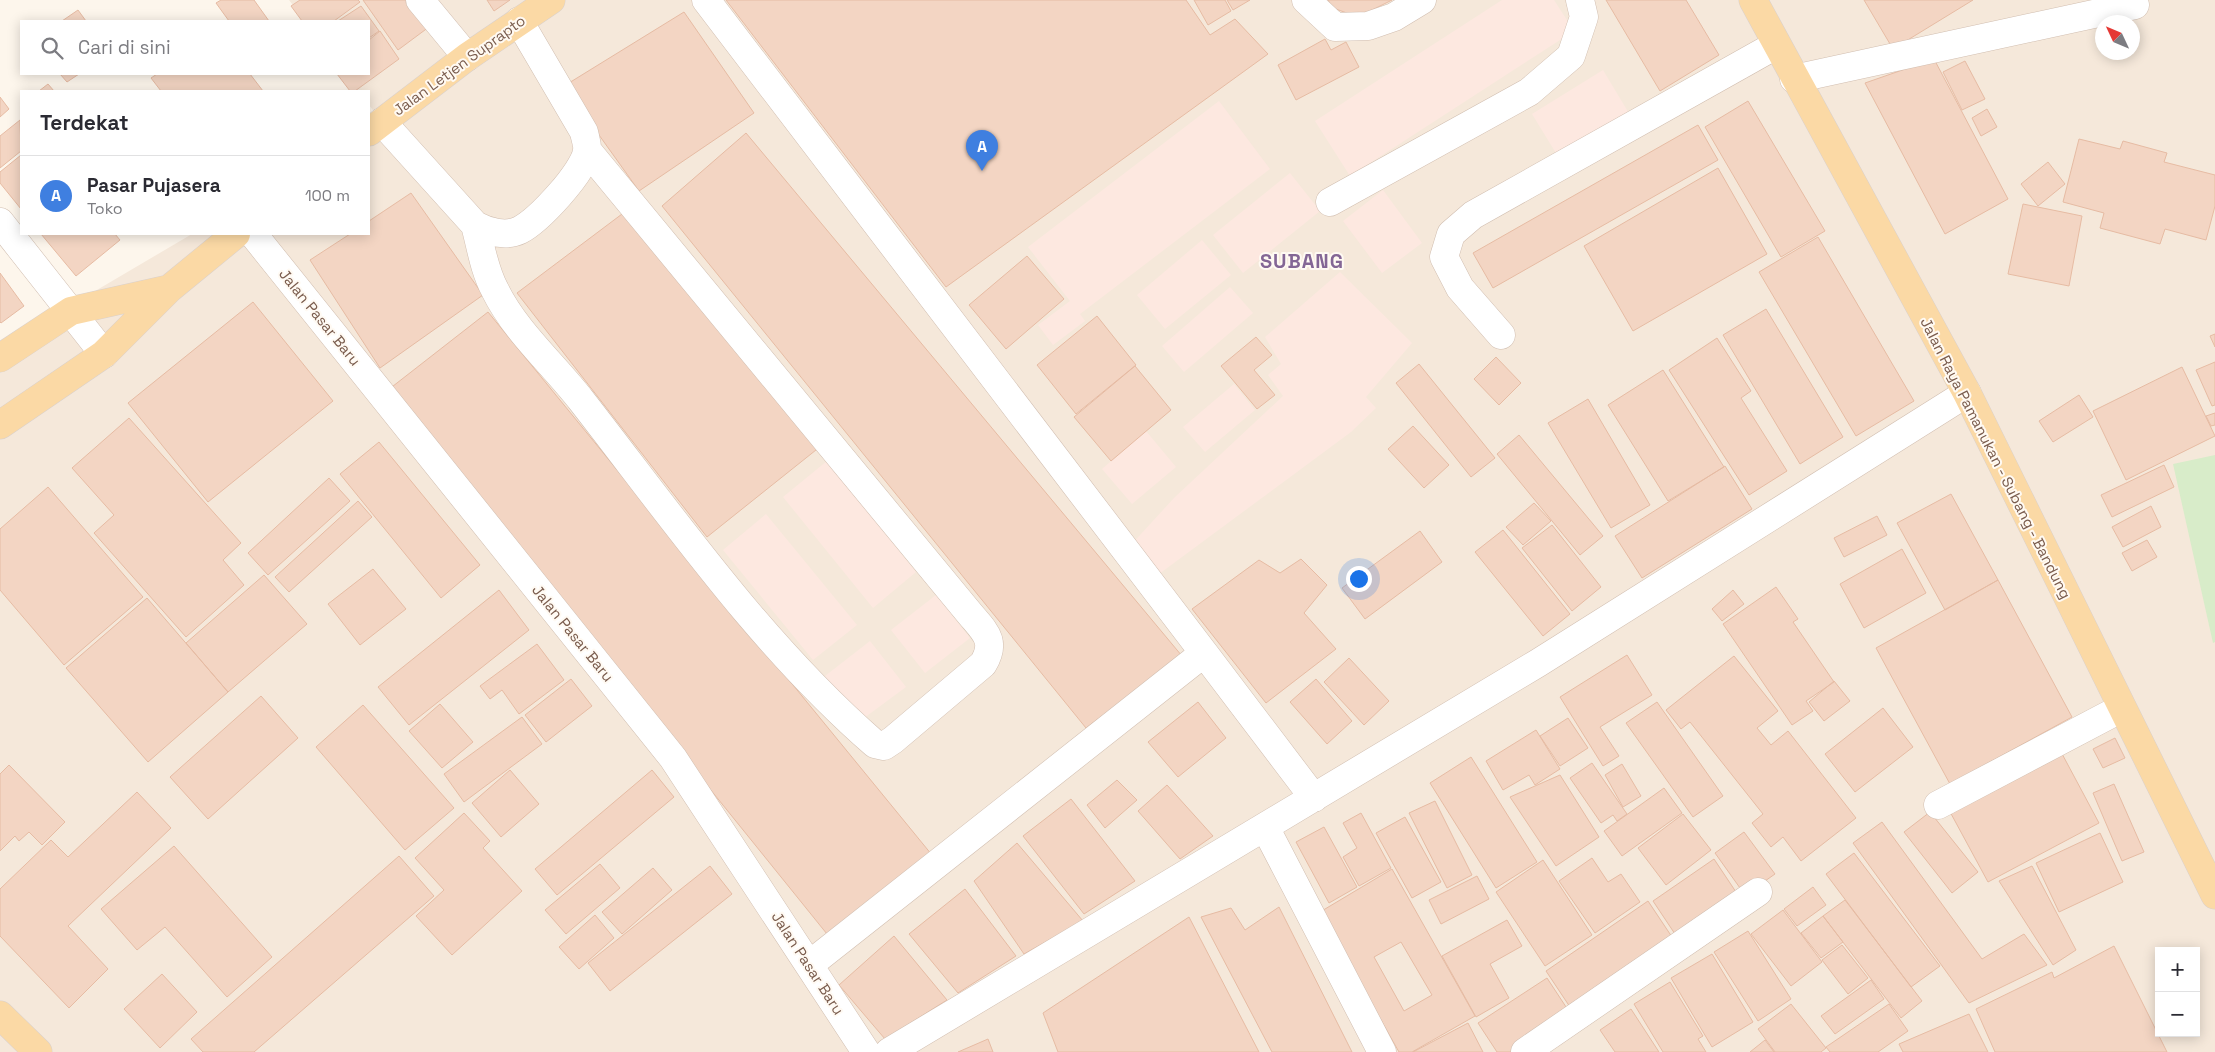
<!DOCTYPE html>
<html lang="id">
<meta charset="utf-8">
<style>
body{margin:0;font-family:"Space Grotesk",sans-serif;background:#f2f2f3;color:#2b2b33}
.controls{position:absolute;right:15px;bottom:15px;display:grid;overflow:hidden;border-radius:0px;box-shadow:0 2px 12px #0003}
.controls button{width:45px;height:45px;display:grid;place-items:center;padding:0;border:0;border-bottom:1px solid #e1e1e2;background:#fff;color:#2b2b33;font:25px sans-serif}
.compass{position:absolute;left:2095px;top:15px;width:45px;height:45px;border-radius:50%;background:#fff;box-shadow:0 2px 12px #0003;rotate:314deg}
.you{position:absolute;left:1358px;top:578px;width:18px;height:18px;margin:-12px;border:4px solid #fff;border-radius:50%;background:#1a73e8;box-shadow:0 0 0 8px #1a73e833}
.badge{display:grid;place-items:center;width:32px;height:32px;border-radius:50%;background:#e76f51;color:#fff;font-size:16px;font-weight:700}
.pin{position:absolute;translate:-50% -41px;filter:drop-shadow(0 1px 2px #0008)}
.pin::after{content:'';position:absolute;top:26px;width:18px;height:15px;background:inherit;clip-path:polygon(0 0,100% 0,50% 100%)}
.list{margin:0;padding:0;list-style:none}
h2{display:flex;justify-content:space-between;align-items:center;height:65px;margin:0;padding:0 20px;font-size:21px}
h2 small{font-size:16px;font-weight:400;color:#7c7c81}
.list li{display:grid;grid-template-columns:32px 1fr auto;gap:15px;align-items:center;box-sizing:border-box;height:80px;padding:0 20px;border-top:1px solid #e1e1e2}
.list b{display:block;font-size:19px;white-space:nowrap}
.list p{margin:0;font-size:16px;white-space:nowrap;color:#7c7c81}
.list em{font-size:16px;font-style:normal;color:#7c7c81}
.icon{flex:none;width:28px;height:28px;fill:none;stroke:currentColor;stroke-width:2;stroke-linecap:round;stroke-linejoin:round}
.map{position:relative;flex:none;width:2215px;height:1052px;overflow:hidden}
.search{position:absolute;background:#fff;box-shadow:0 2px 12px #0003;left:20px;top:20px;width:350px;height:55px;display:flex;align-items:center;gap:12px;box-sizing:border-box;padding:0 18px;border-radius:0px;color:#7c7c81;font-size:19px}
.panel{position:absolute;background:#fff;box-shadow:0 2px 12px #0003;left:20px;top:90px;width:350px;height:145px;border-radius:0px}
.map>svg:first-child{display:block}
</style>
<div class="map">
<svg width="2215" height="1052" viewBox="0 0 2215 1052">
<rect width="100%" height="100%" fill="#fdf6ec"/>
<!-- residential -->
<path fill="#f5e8da" fill-rule="evenodd" d="M289,0H2215V1052H0V347L192,234H369V129L382,122L369,105V91H358L345,74H369V21H305ZM2102,22H2132V52H2102ZM2159,951H2196V1033H2159Z"/>
<!-- commercial -->
<path fill="#fde8e0" d="M1502,0H1554L1574,31L1350,176L1315,121Z
M1603,70L1630,115L1559,158L1532,114Z
M1219,101L1270,169L1080,314L1085,321L1053,345L1038,325L1070,301L1028,247Z
M1290,173L1320,211L1243,273L1213,235Z
M1383,190L1422,243L1382,273L1343,221Z
M1202,240L1231,275L1165,329L1137,295Z
M1340,272L1412,343L1366,397L1376,408L1351,432L1155,577L1130,546L1174,498L1283,396L1268,375L1281,364L1265,337Z
M1230,287L1253,313L1184,372L1162,346Z
M1234,384L1255,410L1205,452L1183,427Z
M1146,431L1176,467L1132,504L1102,469Z
M827,461L916,572L873,608L783,497Z
M766,514L857,625L813,660L723,550Z
M936,595L970,638L925,673L891,630Z
M870,641L906,687L860,721L825,676Z"/>
<!-- green -->
<path fill="#d8ecc9" d="M2215,455V642L2213,643L2173,464Z"/>
<!-- building -->
<path fill="#f3d5c3" stroke="#e6bba3" fill-rule="evenodd" d="M221,0H254L269,21H229L216,3Z
M300,0H358L360,2L334,21H302L291,6Z
M363,0H416L433,24L398,50Z
M487,0H510L494,11Z
M726,0H1186L1210,35L1235,19L1268,54L946,287Z
M1194,0H1225L1231,11L1208,25Z
M1227,0H1250L1233,10Z
M1328,0H1392L1358,17L1333,8Z
M1606,0H1686L1719,55L1660,91Z
M1864,0H1973L1893,49Z
M361,6L379,31L369,38V21H338Z
M78,10L86,21H62Z
M684,12L754,113L639,191L564,86Z
M380,31L399,59L355,91H350L337,74H369V40Z
M1325,39L1331,50L1346,42L1359,67L1296,100L1278,65Z
M1934,59L2008,199L1945,234L1865,83Z
M1965,61L1985,99L1962,110L1943,72Z
M60,74H79L67,82Z
M157,74H250L263,91H161L151,78Z
M48,84L54,91H39Z
M0,97L9,109L0,117Z
M1748,101L1825,231L1781,257L1705,127Z
M1987,109L1997,127L1981,136L1972,118Z
M20,120L21,151L0,168V136Z
M1698,125L1718,160L1493,288L1473,253Z
M746,133L1182,656L1086,728L662,206Z
M2079,139L2120,149L2123,141L2167,153L2164,162L2215,175V206L2206,240L2165,229L2160,244L2100,228L2104,213L2063,202Z
M21,155V209L0,183V172Z
M2048,162L2065,184L2038,206L2021,184Z
M1718,168L1767,254L1633,331L1584,246Z
M411,193L483,295L380,368L310,260L350,234H369V221Z
M2023,204L2082,216L2069,286L2008,274Z
M630,208L826,442L707,537L517,293Z
M41,234H115L120,240L76,276Z
M1818,237L1914,401L1856,436L1759,272Z
M1027,256L1064,299L1006,349L969,305Z
M0,273L24,306L1,323L0,322Z
M253,302L333,401L208,502L128,403Z
M1766,309L1843,437L1800,464L1723,335Z
M488,312L932,855L827,934L388,390Z
M1097,316L1136,365L1076,414L1037,365Z
M2215,334V347L2210,336Z
M1256,337L1272,355L1254,370L1275,395L1257,409L1221,366Z
M1717,338L1751,391L1741,398L1787,471L1749,495L1669,370Z
M1496,357L1521,383L1499,405L1474,379Z
M2215,362V405L2212,406L2196,370Z
M1419,364L1495,458L1471,477L1396,383Z
M1135,366L1171,410L1111,461L1074,417Z
M2182,367L2215,436L2126,480L2093,411Z
M1663,370L1724,467L1668,501L1608,405Z
M2079,395L2093,417L2053,442L2039,421Z
M1588,399L1650,505L1611,528L1548,423Z
M2215,413V425L2211,426L2206,416Z
M129,418L241,543L223,560L244,585L186,637L94,533L114,515L72,468Z
M1413,426L1449,465L1424,488L1388,449Z
M1519,435L1603,536L1580,555L1497,454Z
M379,442L480,565L441,598L340,474Z
M2164,465L2174,487L2112,517L2101,495Z
M1725,466L1752,509L1642,578L1615,536Z
M329,478L350,501L268,575L248,553Z
M48,487L143,597L64,665L0,590V529Z
M1951,494L1998,580L1945,610L1897,523Z
M358,501L372,517L289,592L275,577Z
M1534,503L1551,521L1523,545L1506,527Z
M2151,506L2161,527L2123,547L2112,527Z
M1877,516L1887,535L1844,557L1834,538Z
M1552,525L1601,587L1572,611L1522,548Z
M1503,530L1570,614L1543,636L1475,552Z
M1420,531L1442,562L1365,619L1342,588Z
M2147,540L2157,557L2132,571L2122,553Z
M1902,549L1926,593L1864,628L1840,584Z
M1301,559L1327,585L1304,613L1336,649L1266,703L1192,609L1259,560L1280,573Z
M373,569L406,609L360,645L328,604Z
M264,575L307,624L228,692L186,643Z
M1998,580L2072,717L1950,784L1876,648Z
M1776,587L1798,619L1793,622L1834,682L1806,701L1813,711L1792,725L1723,624Z
M499,590L529,630L409,725L378,687Z
M1733,590L1744,604L1722,621L1712,609Z
M147,598L228,692L148,762L66,668Z
M537,644L564,680L519,714L502,690L490,699L480,686Z
M1627,655L1652,695L1600,727L1619,756L1603,766L1560,697Z
M1734,656L1778,711L1757,728L1771,745L1788,731L1856,818L1801,861L1783,837L1771,847L1752,823L1763,814L1690,722L1681,729L1666,710Z
M1349,658L1389,701L1364,725L1324,682Z
M571,679L592,706L546,742L525,715Z
M1316,679L1352,721L1327,744L1290,702Z
M1834,681L1850,701L1824,721L1809,702Z
M261,696L298,738L208,819L170,777Z
M1198,702L1226,738L1178,777L1148,742Z
M1657,702L1723,796L1693,817L1626,723Z
M440,704L473,742L442,768L409,731Z
M363,705L454,808L405,850L316,747Z
M1883,708L1913,747L1855,792L1825,754Z
M522,717L542,744L464,802L444,774Z
M1568,718L1588,748L1560,766L1540,736Z
M1536,730L1560,769L1535,785L1529,775L1503,790L1486,761Z
M2115,738L2125,758L2103,768L2093,749Z
M2060,750L2099,823L1988,882L1949,810Z
M1471,757L1537,862L1496,888L1430,783Z
M1592,763L1627,814L1617,821L1613,815L1601,823L1570,778Z
M1622,764L1641,796L1623,807L1605,775Z
M9,765L65,822L42,845L29,832L19,841L15,836L0,851V774Z
M510,770L539,804L501,837L472,803Z
M652,770L674,797L557,895L535,869Z
M1560,775L1599,837L1556,866L1510,797Z
M1117,780L1137,800L1105,828L1087,805Z
M2114,784L2144,852L2122,861L2093,793Z
M1167,785L1213,836L1180,859L1138,811Z
M1664,788L1682,813L1622,856L1604,831Z
M137,792L171,828L68,926L108,969L69,1008L0,936V889L51,840L68,857Z
M1071,799L1135,881L1084,914L1023,836Z
M1435,801L1472,875L1447,888L1409,813Z
M1930,812L1978,872L1952,893L1904,832Z
M464,813L490,841L483,848L522,891L452,955L416,916L444,890L415,858Z
M1361,813L1391,868L1359,886L1343,857L1357,848L1343,823Z
M1683,814L1711,850L1666,885L1638,848Z
M1405,817L1441,882L1412,898L1376,833Z
M1882,822L1982,959L2024,934L2047,965L1969,1003L1853,843Z
M1324,827L1357,887L1329,903L1296,842Z
M1744,832L1775,874L1745,895L1715,853Z
M2100,833L2123,882L2059,912L2036,863Z
M1017,843L1083,921L1024,954L974,881Z
M174,846L272,957L227,997L165,927L137,950L101,909Z
M1854,853L1940,966L1911,987L1826,874Z
M399,856L434,896L254,1052H203L191,1039Z
M1592,858L1608,882L1621,874L1640,902L1595,933L1559,881Z
M1714,859L1742,901L1681,943L1653,901Z
M1543,860L1592,935L1545,966L1496,892Z
M600,864L620,888L566,934L545,910Z
M710,866L732,894L610,991L588,963Z
M2032,866L2076,950L2053,965L1999,881Z
M653,868L672,890L622,934L602,912Z
M1392,869L1475,1016L1412,1052H1399L1320,912ZM1401,942L1432,995L1404,1011L1374,957Z
M1477,876L1489,899L1441,924L1429,900Z
M1813,887L1826,905L1797,926L1784,909Z
M965,889L1016,956L958,993L909,934Z
M1845,900L1922,1001L1901,1018L1823,916Z
M1648,901L1678,946L1576,1016L1546,971Z
M1279,907L1352,1052H1272L1201,917L1231,908L1245,930Z
M1783,910L1822,962L1791,986L1751,934Z
M595,915L614,938L579,969L559,947Z
M1823,916L1843,942L1821,958L1801,933Z
M1189,917L1259,1052H1058L1043,1013Z
M1507,920L1522,946L1490,964L1509,998L1476,1017L1442,956Z
M1748,931L1791,999L1758,1021L1714,952Z
M894,936L947,1000L885,1039L839,985Z
M1842,945L1868,978L1848,994L1822,960Z
M2114,946L2167,1052H1995L1976,1009L2052,972L2054,978Z
M1712,954L1753,1022L1712,1047L1671,978Z
M162,974L197,1012L160,1048L124,1009Z
M1547,978L1572,1016L1515,1052H1497L1478,1023Z
M1871,980L1884,999L1835,1034L1821,1016Z
M1670,982L1703,1036L1698,1039L1706,1052H1663L1634,1004Z
M1791,1004L1826,1048L1821,1052H1775L1758,1029Z
M1889,1004L1908,1031L1878,1052H1830L1826,1047Z
M1631,1009L1659,1052H1615L1600,1030Z
M1969,1014L1988,1052H1903L1899,1044Z
M1468,1023L1483,1052H1413Z
M988,1039L993,1052H958Z
M1765,1040L1774,1052H1750Z"/>
<g fill="none" stroke-linecap="round" stroke-linejoin="round">
<!-- minor casing -->
<g stroke="#d1beb0" stroke-width="29">
<path id="minor" d="M420,0L467,57
M706,0L1204,653L809,965
M1306,0L1335,27L1368,26L1394,17L1422,0
M1794,79L2135,5
M382,122L475,225C488,232 506,237 520,230C539,220 584,172 587,151C588,145 585,138 584,132L519,21
M1330,202L1529,92L1571,56L1584,17L1580,0
M0,222L104,354
M475,225C481,247 484,270 495,290C515,331 553,364 581,400C673,518 761,645 875,744L884,746L893,740L983,664C997,641 985,632 970,614L587,150
M253,234L673,758L866,1052
M1501,335L1460,288L1444,257L1451,234L1473,215L1776,45
M1204,653L1314,798
M1938,805L2122,708
M1265,827L1382,1052
M889,1052L1538,663L1967,393
M1525,1052L1758,892"/>
</g>
<!-- major casing -->
<g stroke="#dad1cd" stroke-width="29">
<path id="major" d="M1753,0L1967,393L2215,895
M369,132L467,57L551,0
M0,358L71,311L169,289
M0,425L104,354L169,289L236,234
M0,1015L38,1052"/>
</g>
<!-- minor -->
<use href="#minor" stroke="#fff" stroke-width="28"/>
<!-- major -->
<use href="#major" stroke="#fbd9a5" stroke-width="28"/>
</g>
<g text-anchor="middle" dominant-baseline="central" stroke-width="4" stroke-linejoin="round" paint-order="stroke">
<!-- street labels -->
<g font-size="15" fill="#7a5c4d" stroke="#fffaf3">
<text transform="translate(459 65) rotate(-36)">Jalan Letjen Suprapto</text>
<text transform="translate(320 317) rotate(51)">Jalan Pasar Baru</text>
<text transform="translate(1996 458) rotate(63)">Jalan Raya Pamanukan - Subang - Bandung</text>
<text transform="translate(573 633) rotate(51)">Jalan Pasar Baru</text>
<text transform="translate(808 963) rotate(57)">Jalan Pasar Baru</text>
</g>
<!-- district labels -->
<g font-size="20" font-weight="bold" letter-spacing="1" fill="#846695" stroke="#fffaf3">
<text x="1302" y="261">SUBANG</text>
</g>
</g>
</svg>
<div class="controls">
<button>+</button>
<button>−</button>
</div>
<svg class="compass" viewBox="-18 -18 36 36"><path d="M0-13l5 13h-10z" fill="#e53935"/><path d="M0 13l5-13h-10z" fill="#7c7c81"/></svg>
<div class="you"></div>
<div class="pin badge" style="left:982px;top:171px;background:#3f7fe0">A</div>
<div class="search"><svg class="icon" aria-label="search" viewBox="0 0 24 24"><circle cx="10" cy="10" r="6"/><path d="M15 15l6 6"/></svg>Cari di sini</div>
<section class="panel">
<h2>Terdekat<small></small></h2>
<ul class="list">
<li><span class="badge" style="background:#3f7fe0">A</span><div><b>Pasar Pujasera</b><p>Toko</p></div><em>100 m</em></li>
</ul>
</section>
</div>
